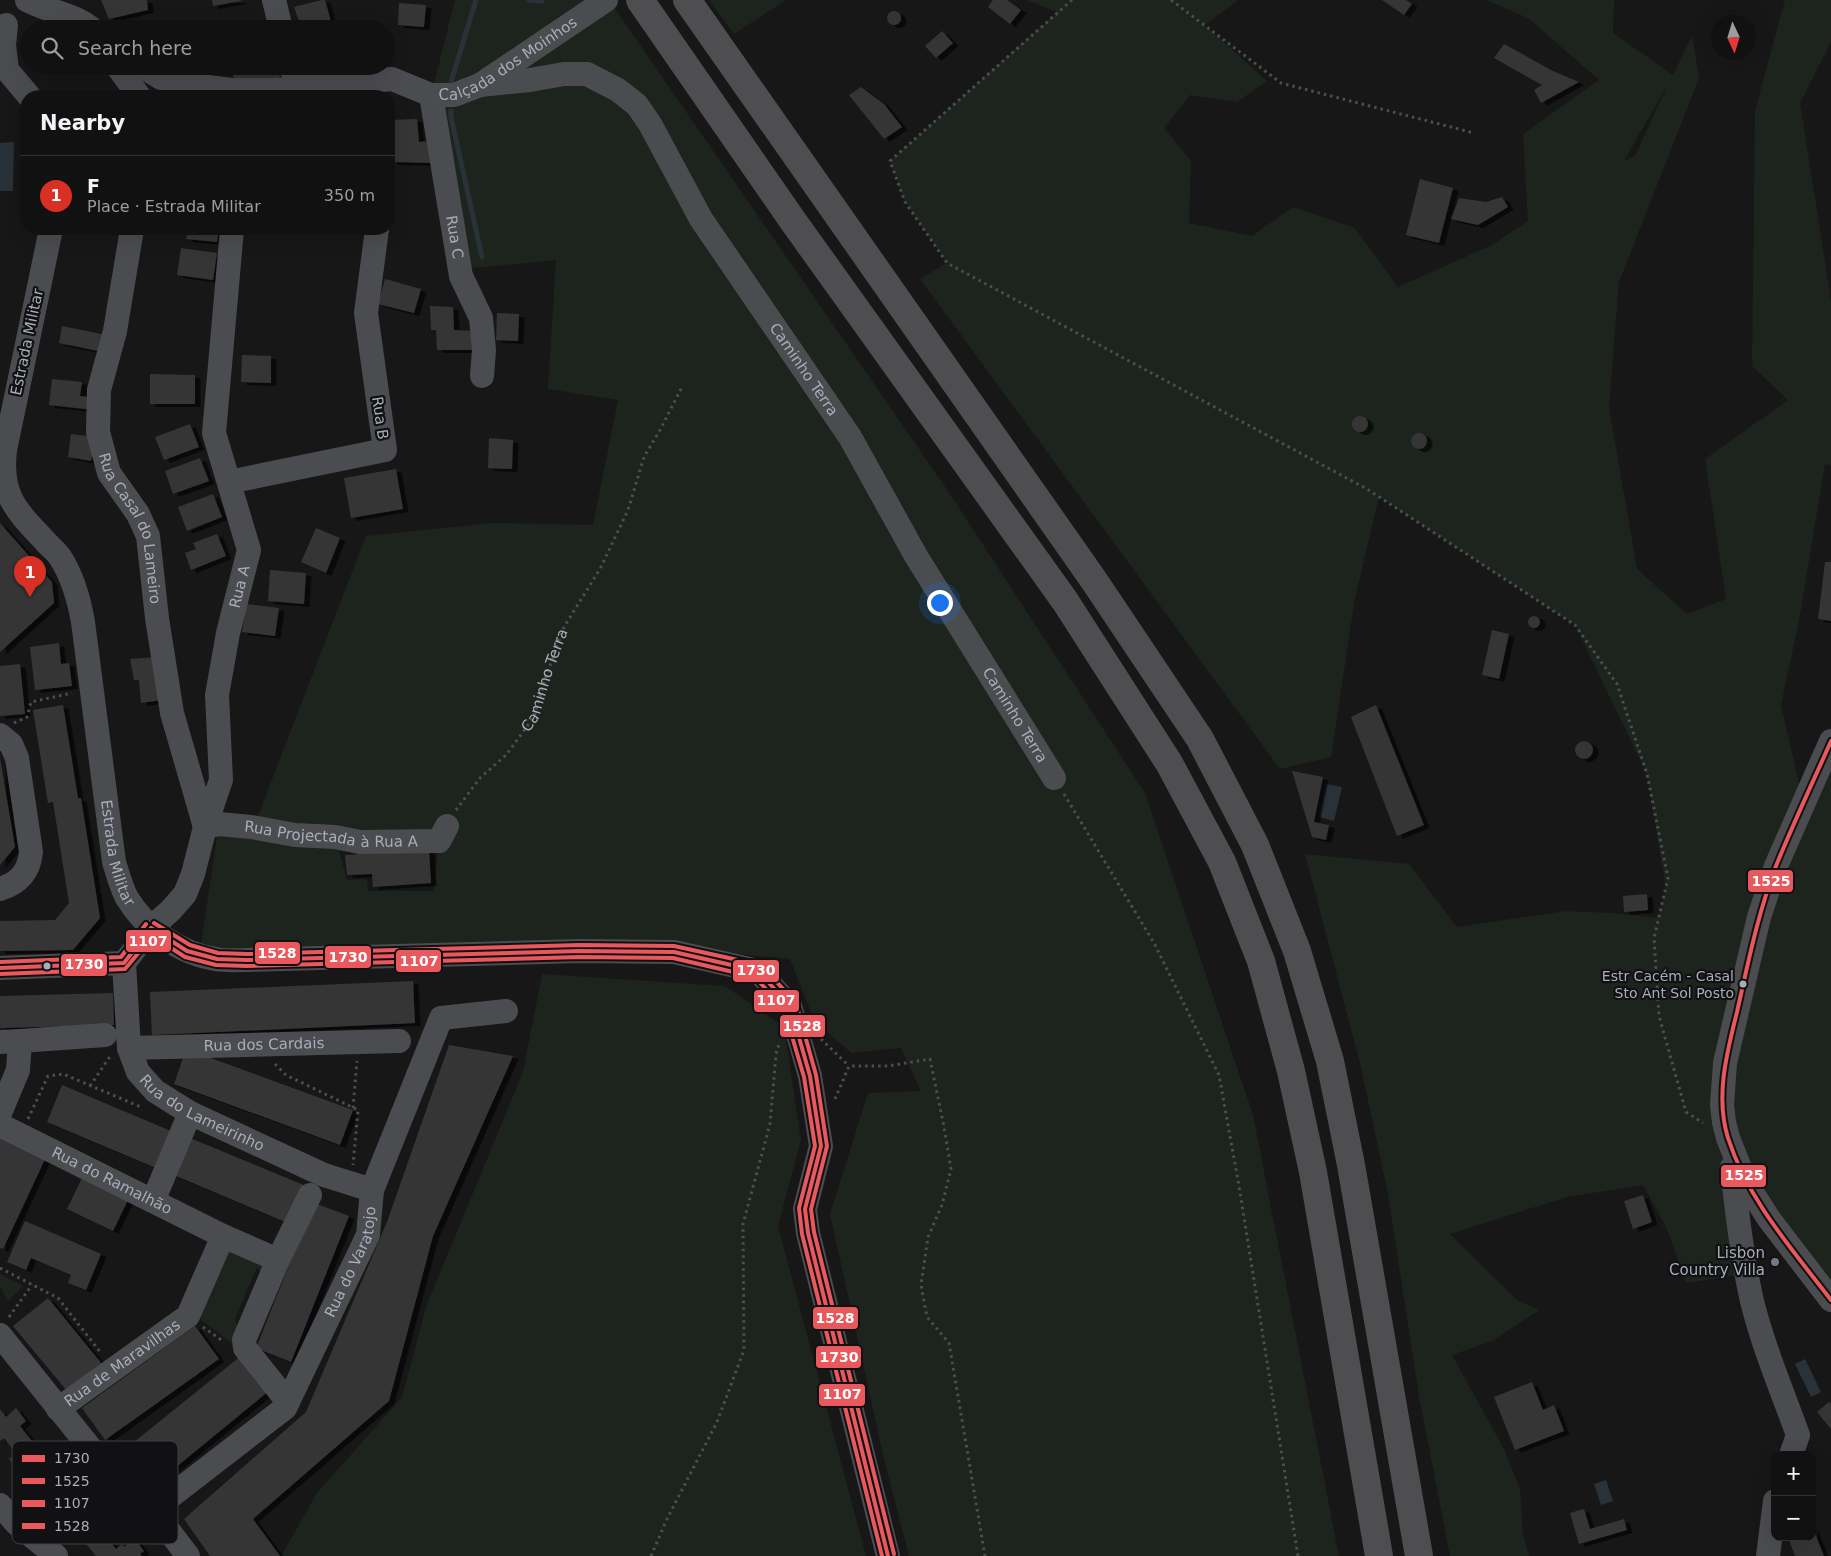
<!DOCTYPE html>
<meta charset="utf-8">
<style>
body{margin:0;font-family:"DejaVu Sans",sans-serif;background:#1a1a1a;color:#f1f3f6}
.controls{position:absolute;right:15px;bottom:15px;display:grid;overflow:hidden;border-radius:10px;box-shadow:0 5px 20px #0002}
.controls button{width:45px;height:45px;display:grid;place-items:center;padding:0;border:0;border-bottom:1px solid #303131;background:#111;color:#f1f3f6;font:25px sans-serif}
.compass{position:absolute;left:1711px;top:15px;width:45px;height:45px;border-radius:50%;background:#111;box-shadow:0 5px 20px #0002;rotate:176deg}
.you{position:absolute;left:939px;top:602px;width:18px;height:18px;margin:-12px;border:4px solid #fff;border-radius:50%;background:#1a73e8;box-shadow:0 0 0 8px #1a73e833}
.badge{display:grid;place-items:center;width:32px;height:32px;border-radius:50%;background:#d93025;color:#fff;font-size:16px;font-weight:700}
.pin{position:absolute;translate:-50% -41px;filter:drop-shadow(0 1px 2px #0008)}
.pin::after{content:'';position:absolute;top:26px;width:18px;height:15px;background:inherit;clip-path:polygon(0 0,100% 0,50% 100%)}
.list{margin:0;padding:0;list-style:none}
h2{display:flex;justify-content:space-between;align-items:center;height:65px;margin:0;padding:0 20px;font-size:21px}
h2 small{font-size:16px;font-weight:400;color:#9c9d9f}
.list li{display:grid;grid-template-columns:32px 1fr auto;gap:15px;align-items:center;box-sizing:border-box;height:80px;padding:0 20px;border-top:1px solid #303131}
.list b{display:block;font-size:19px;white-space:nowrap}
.list p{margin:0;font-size:16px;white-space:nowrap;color:#9c9d9f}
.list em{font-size:16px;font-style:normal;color:#9c9d9f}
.icon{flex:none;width:28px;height:28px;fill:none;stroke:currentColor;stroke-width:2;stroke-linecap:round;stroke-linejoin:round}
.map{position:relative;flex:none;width:1831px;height:1556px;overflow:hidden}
.search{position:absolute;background:#111;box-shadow:0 5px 20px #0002;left:20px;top:20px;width:375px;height:55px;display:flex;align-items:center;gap:12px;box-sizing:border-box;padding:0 18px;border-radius:28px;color:#9c9d9f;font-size:19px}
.panel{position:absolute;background:#111;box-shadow:0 5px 20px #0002;left:20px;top:90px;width:375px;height:145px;border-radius:20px}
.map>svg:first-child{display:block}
</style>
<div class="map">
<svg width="1831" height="1556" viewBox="0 0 1831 1556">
<defs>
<filter id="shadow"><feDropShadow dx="5.5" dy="3" stdDeviation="0" flood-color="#0009"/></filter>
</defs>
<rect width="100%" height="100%" fill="#171717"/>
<!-- green -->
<path fill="#1d241e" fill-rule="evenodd" d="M455,0H609L948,491L1145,793L1253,1115L1339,1556H909L884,1459L830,1214L868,1093L921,1091L901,1048L851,1053L814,1020L790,959L600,941L200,950L219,824L251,827L259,813L366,536L491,523L593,525L618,400L548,389L556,260L453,270L431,95ZM335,837L377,842L439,841L434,891H368L367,879L347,880Z
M709,0H786L734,34Z
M1027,0H1238L1205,25L1267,81L1237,102L1190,95L1164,128L1191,161L1189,223L1252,236L1293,207L1355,228L1398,287L1492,245L1528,221L1523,134L1599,80L1528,18L1486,0H1614L1613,33L1673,75L1692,36L1699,78L1619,282L1609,408L1637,569L1687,614L1726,599L1705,459L1788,400L1752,366L1755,111L1785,0H1831V42L1800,103L1831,300V465L1825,464L1799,621L1781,705L1808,823L1831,770V1300L1746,1183L1738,1275L1686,1283L1667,1229L1643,1185L1567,1197L1450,1234L1518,1301L1539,1310L1492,1341L1452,1355L1504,1449L1520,1489L1523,1535L1529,1556H1450L1419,1396L1388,1194L1361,1067L1305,854L1409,864L1457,927L1566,911L1611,913L1658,918L1666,888L1647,774L1575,625L1379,497L1355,598L1331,757L1280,769L920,279L947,263L905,202L890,161L1057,12ZM1668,84L1635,156L1624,161Z
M542,974L725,986L784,1027L801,1140L778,1226L866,1556H281L317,1493L402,1397L427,1304L523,1072Z
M229,1247L266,1262L263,1278L257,1267L235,1319L240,1334L238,1348L195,1315Z
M0,1274L23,1286L8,1301L0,1286Z"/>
<!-- water -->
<path fill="#2a3239" d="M14,142L13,191H0V143Z
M1326,784L1342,787L1334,821L1319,817Z
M1805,1359L1821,1392L1811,1397L1795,1364Z
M1606,1480L1613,1501L1601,1505L1594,1484Z"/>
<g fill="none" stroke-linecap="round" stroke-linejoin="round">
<!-- stream -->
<path stroke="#2a3239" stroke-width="5" d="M529,0L542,1
M451,82L476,0
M451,111V117L482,257"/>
</g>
<!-- building -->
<path fill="#353536" filter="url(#shadow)" d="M101,0H147L148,10L109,19Z
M212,0H241V1L213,6Z
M322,0H325L332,25L321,29H302L294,7Z
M993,0H1007L1021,10L1010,24L988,7Z
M1382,0H1406L1412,4L1404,15Z
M399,3L426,5L424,27L398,25Z
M887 18a7 7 0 1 1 14 0a7 7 0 1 1-14 0Z
M942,31L953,43L936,58L925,46Z
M1504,44L1553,71L1579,82L1541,103L1534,90L1542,85L1494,58Z
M232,66H285L287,73L277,78L234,80Z
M306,66H334V67L308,74Z
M861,87L884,104L902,127L884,139L849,95Z
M417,119L419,142L432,141V163L392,162L391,150H389V120Z
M1420,179L1453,188L1439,243L1406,235Z
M1502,197L1508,207L1478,225L1451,219L1459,198L1486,202Z
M188,229H219L217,242L186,239Z
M181,248L217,253L213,280L177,275Z
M385,279L421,289L414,313L378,304Z
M430,306L453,307L454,330L474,331L476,350H437L436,330H431Z
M497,313L519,314L518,341L496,340Z
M62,326L111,336L108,353L59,343Z
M242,355L271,356V383L241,382Z
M150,374L195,375V404H150Z
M52,379L82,382L80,396L96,398L94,410L49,405Z
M1352 424a8 8 0 1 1 16 0a8 8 0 1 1-16 0Z
M190,424L199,447L164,460L155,437Z
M1411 441a8 8 0 1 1 16 0a8 8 0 1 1-16 0Z
M71,434L95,437L91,461L68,457Z
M489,438L513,440L512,469L488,468Z
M200,458L209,481L173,494L165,471Z
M396,469L403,509L351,518L344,478Z
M213,494L222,517L187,531L178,507Z
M0,523L52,582L54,603L0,652Z
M316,528L340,538L326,573L301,562Z
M217,534L226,556L191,570L185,553L196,549L193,543Z
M1825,562H1831V621L1818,619Z
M270,570L306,573L304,604L268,601Z
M246,604L279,608L275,636L242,632Z
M1528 622a6 6 0 1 1 12 0a6 6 0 1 1-12 0Z
M1492,630L1509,634L1499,679L1482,675Z
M59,643L61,664L69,663L72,686L35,690L30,647Z
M157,657L162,700L141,703L139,680H134L130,659Z
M20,664L25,714L0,716V666Z
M63,705L78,798H81L100,918L73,950L0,951V921L55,920L69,903L53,802L48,803L33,710Z
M1376,705L1424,825L1397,836L1351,717Z
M1575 750a9 9 0 1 1 18 0a9 9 0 1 1-18 0Z
M0,758L15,847L0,865Z
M1292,771L1323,777L1314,822L1329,825L1326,840L1312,837Z
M429,849L431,883L373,887L372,874L347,875L345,855Z
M1647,894L1648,910L1624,912L1623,896Z
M413,981L415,1023L152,1035L150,992Z
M113,993L114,1025L0,1028V996Z
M449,1045L513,1056L433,1236L389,1401L253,1519L280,1556H210L184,1519L306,1412L387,1222Z
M186,1049L353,1110L340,1145L174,1084Z
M62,1085L178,1134L163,1171L47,1122Z
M0,1136L46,1157L3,1249L0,1248Z
M190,1138L306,1186L290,1224L174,1175Z
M82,1178L128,1200L113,1231L67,1209Z
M1643,1195L1652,1222L1633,1229L1624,1201Z
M314,1203L349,1216L291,1362L256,1348Z
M25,1221L101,1254L86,1290L68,1283L71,1275L31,1258L26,1270L7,1262Z
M48,1298L102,1364L68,1392L13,1326Z
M195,1326L219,1359L105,1440L82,1408Z
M242,1355L270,1390L147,1491L118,1455Z
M1532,1382L1543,1410L1554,1405L1564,1431L1515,1450L1494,1397Z
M1829,1402L1831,1404V1429L1817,1412Z
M16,1408L26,1421L20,1426L44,1456L40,1460L42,1464L53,1455L62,1468L56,1472L80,1504L76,1507L78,1510L89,1501L98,1513L92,1518L116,1549L122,1544L124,1547L135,1539L144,1551L140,1554L142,1556H96L76,1531L72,1534L60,1519L64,1516L40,1485L35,1488L23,1473L21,1474L9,1459L16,1454L4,1438L0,1441V1409L6,1417Z
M1584,1509L1590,1529L1624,1519L1627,1530L1579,1544L1570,1513Z
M1812,1526L1824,1556H1795L1788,1537H1812Z"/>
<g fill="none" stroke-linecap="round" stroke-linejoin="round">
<!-- path -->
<g stroke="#4d4e52" stroke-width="3" stroke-dasharray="2.5 4" stroke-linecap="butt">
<path d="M1072,0L890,161L905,202L947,263L1367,489L1575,625L1617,684L1647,774L1668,878L1654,938L1659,1016L1686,1112L1703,1123"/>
<path d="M1171,0L1281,83L1474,133"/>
<path d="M14,723L27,717L31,702L72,693"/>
<path d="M1064,794L1154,943L1219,1075L1239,1186L1298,1556"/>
<path id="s1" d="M456,810L480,778L506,755L534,717L545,679L564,627L600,569L628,510L644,457L660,430L683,385"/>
<path d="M821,1039L849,1066"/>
<path d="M275,1064L286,1075L358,1110L353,1165"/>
<path d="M90,1086L111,1055"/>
<path d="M835,1099L849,1066H888L930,1059L944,1127L951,1169L942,1205L928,1237L921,1285L927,1317L949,1343L985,1556"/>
<path d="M353,1108L357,1061"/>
<path d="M28,1119L48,1076L63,1074L141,1107"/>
<path d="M0,1268L58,1298L101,1353"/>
<path d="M9,1317L32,1285"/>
<path d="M203,1327L224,1342"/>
<path d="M651,1556L667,1519L717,1422L744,1350L743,1224L770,1124L776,1054L779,1044"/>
</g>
<!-- minor -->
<g stroke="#4b4c50" stroke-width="24">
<path d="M27,0C48,12 73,13 92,29"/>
<path d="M274,0L281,29"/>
<path d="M6,25L4,45L7,70L29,96"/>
<path d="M117,66L139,96"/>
<path id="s2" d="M141,66L161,78L183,84L232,90H274L392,79L431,95H454L480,85L606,0"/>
<path d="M291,66L297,87"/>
<path id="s3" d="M480,85L530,80L564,74H587L618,90L637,105L650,124L701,219L850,437L916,556L1054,778"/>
<path id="s4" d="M431,95L461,276L481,318L484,350L482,376"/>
<path id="s5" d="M51,229L5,450C0,495 15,509 44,540C49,546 56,551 60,557C73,577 79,599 83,622L114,862C118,874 121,887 127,898C146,929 180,954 216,959C226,961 237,960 247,960L580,951L674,952L758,971L790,1006L810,1076L821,1146L805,1209L808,1233L888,1556"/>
<path id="s6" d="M132,229L115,331L99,390L98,432L109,473L138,514L148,536L157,618L172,713L205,827L219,824L251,827L295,835L335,837L360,842L439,841L447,826"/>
<path d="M229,482L385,450L366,313L377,229"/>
<path d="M0,735L11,744L17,758L31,852C29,872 19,883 0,889"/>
<path d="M1831,741L1776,866L1759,917L1725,1063L1722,1105L1724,1122L1728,1138L1746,1183L1769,1219L1831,1300"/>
<path id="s7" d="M124,963L129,1048L138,1072L155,1091L190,1113L324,1175L372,1190"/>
<path id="s8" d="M0,968L124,963L151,928L171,910L185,894L193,874L205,827L221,780L217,695L228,633L249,550L214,433L232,229"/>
<path d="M20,1041L105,1035"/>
<path d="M0,1042L20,1041L18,1070L0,1113"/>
<path id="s9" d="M129,1048L399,1041"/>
<path id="s10" d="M0,1125L223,1236L278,1260L244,1340L245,1348L288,1402"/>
<path d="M1732,1167C1737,1212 1742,1257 1752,1301C1763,1346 1782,1391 1798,1435L1791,1455"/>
<path d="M153,1201L190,1113"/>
<path d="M278,1260L310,1195"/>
<path d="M0,1335L123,1489L153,1510L188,1556"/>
<path id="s11" d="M58,1409L188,1316L223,1236"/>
<path d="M0,1505L16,1523L56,1556"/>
<path id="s12" d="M153,1510L285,1408L368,1235L372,1190L441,1018L506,1011"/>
<path d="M1768,1556L1775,1501"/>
</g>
<!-- highway -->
<path stroke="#4e4e51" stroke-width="28" d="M640,0L793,221L1065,601L1169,763L1222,862L1261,961L1291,1071L1313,1172L1379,1556
M687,0L1095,582L1200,739L1255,845L1297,951L1330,1061L1351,1165L1419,1556"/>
<!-- bus-1 casing -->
<g stroke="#111113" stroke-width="8">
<path id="bus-1" d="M151,928L187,951L217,959L247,960L580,951L674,952L758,971L790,1006L810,1076L821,1146L805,1209L808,1233L888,1556
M0,968L124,963L151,928"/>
</g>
<!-- bus-2 casing -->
<g stroke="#111113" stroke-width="8">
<path id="bus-2" d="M1831,741C1813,782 1793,824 1776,866C1758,913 1748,963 1737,1012C1727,1052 1715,1097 1728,1138C1748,1200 1792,1249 1831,1300"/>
</g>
<!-- bus-3 casing -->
<g stroke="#111113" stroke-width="8">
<path id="bus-3" d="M148,933L185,957L216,965L247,966L580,957L673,958L755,977L784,1009L804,1077L815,1146L799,1208L802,1234L882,1556
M0,974L125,969L156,932"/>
</g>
<!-- bus-4 casing -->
<g stroke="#111113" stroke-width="8">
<path id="bus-4" d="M154,923L190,945L218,953L247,954L580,945L674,946L761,965L796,1003L816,1075L827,1146L811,1209L814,1232L894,1554
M0,962L121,957L146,924"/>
</g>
<!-- bus-1 -->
<use href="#bus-1" stroke="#e8585d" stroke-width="4"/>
<!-- bus-2 -->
<use href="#bus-2" stroke="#e8585d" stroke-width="4"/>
<!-- bus-3 -->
<use href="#bus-3" stroke="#e8585d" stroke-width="4"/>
<!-- bus-4 -->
<use href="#bus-4" stroke="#e8585d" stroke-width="4"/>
</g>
<!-- markers -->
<g fill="#a8adb8" stroke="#111113" stroke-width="2">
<circle cx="47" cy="966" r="4.5"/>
<circle cx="1743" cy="984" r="4.5"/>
</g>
<circle fill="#757880" stroke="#111113" stroke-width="2" cx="1775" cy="1262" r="5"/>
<g text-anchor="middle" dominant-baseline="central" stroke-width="4.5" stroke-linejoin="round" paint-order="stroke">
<!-- bus labels -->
<g font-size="14" fill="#a8adb8" stroke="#111113" text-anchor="end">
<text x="1734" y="976">Estr Cacém - Casal<tspan x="1734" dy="17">Sto Ant Sol Posto</tspan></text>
</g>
<!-- street labels -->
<g font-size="15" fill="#a8adb8" stroke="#111113">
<text stroke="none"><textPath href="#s2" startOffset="385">Calçada dos Moinhos</textPath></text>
<text stroke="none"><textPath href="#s4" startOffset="144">Rua C</textPath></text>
<text transform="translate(27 342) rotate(-78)">Estrada Militar</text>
<text stroke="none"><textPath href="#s3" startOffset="480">Caminho Terra</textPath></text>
<text transform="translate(380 418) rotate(82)">Rua B</text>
<text stroke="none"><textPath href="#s6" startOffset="310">Rua Casal do Lameiro</textPath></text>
<text stroke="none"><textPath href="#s8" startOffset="532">Rua A</textPath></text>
<text stroke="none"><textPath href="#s1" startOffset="160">Caminho Terra</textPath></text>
<text stroke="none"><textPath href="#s3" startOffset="885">Caminho Terra</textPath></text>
<text stroke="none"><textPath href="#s6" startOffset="748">Rua Projectada à Rua A</textPath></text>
<text stroke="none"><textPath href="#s5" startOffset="655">Estrada Militar</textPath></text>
<text stroke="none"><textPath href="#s9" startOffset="135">Rua dos Cardais</textPath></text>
<text stroke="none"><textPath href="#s7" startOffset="188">Rua do Lameirinho</textPath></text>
<text stroke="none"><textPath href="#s10" startOffset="125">Rua do Ramalhão</textPath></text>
<text stroke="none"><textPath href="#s12" startOffset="328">Rua do Varatojo</textPath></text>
<text stroke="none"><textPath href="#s11" startOffset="79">Rua de Maravilhas</textPath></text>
</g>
<!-- poi labels -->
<g font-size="15" fill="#a8adb8" stroke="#111113" text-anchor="end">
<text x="1765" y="1253">Lisbon<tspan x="1765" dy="17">Country Villa</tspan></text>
</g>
</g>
<!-- legend -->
<rect x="12" y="1441" width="166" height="103" rx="8" fill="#111113" stroke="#3e4045" stroke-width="1"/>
<rect x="22" y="1455" width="23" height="7" fill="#e8585d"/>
<rect x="22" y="1478" width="23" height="6" fill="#e8585d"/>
<rect x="22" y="1500" width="23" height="7" fill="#e8585d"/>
<rect x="22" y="1523" width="23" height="6" fill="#e8585d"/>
<g font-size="14" fill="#a8adb8">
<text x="54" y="1463">1730</text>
<text x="54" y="1486">1525</text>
<text x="54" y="1508">1107</text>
<text x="54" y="1531">1528</text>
</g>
<g stroke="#111113" stroke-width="2">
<rect x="1747" y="869" width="47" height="24" rx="5" fill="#e8585d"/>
<rect x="125" y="929" width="47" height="24" rx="5" fill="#e8585d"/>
<rect x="254" y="941" width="47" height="24" rx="5" fill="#e8585d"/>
<rect x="324" y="945" width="48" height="24" rx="5" fill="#e8585d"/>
<rect x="395" y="949" width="47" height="24" rx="5" fill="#e8585d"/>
<rect x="60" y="953" width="48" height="24" rx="5" fill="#e8585d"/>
<rect x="732" y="959" width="48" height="24" rx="5" fill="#e8585d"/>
<rect x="753" y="989" width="47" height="24" rx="5" fill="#e8585d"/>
<rect x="779" y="1014" width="47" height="24" rx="5" fill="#e8585d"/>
<rect x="1720" y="1164" width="47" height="24" rx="5" fill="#e8585d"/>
<rect x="812" y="1306" width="47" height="24" rx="5" fill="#e8585d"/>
<rect x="815" y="1345" width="47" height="24" rx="5" fill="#e8585d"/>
<rect x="818" y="1383" width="48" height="24" rx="5" fill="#e8585d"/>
</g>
<g font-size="14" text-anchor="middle" font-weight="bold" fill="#fff">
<text x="1771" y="886">1525</text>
<text x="148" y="946">1107</text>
<text x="277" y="958">1528</text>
<text x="348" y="962">1730</text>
<text x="419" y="966">1107</text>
<text x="84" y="969">1730</text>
<text x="756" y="975">1730</text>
<text x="776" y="1005">1107</text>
<text x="802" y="1031">1528</text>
<text x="1744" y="1180">1525</text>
<text x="835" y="1323">1528</text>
<text x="839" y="1362">1730</text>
<text x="842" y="1399">1107</text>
</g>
</svg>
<div class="controls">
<button>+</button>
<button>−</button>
</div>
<svg class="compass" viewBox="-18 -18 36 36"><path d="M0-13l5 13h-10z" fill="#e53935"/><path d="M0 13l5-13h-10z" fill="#9c9d9f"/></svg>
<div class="you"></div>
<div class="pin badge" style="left:30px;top:597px">1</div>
<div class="search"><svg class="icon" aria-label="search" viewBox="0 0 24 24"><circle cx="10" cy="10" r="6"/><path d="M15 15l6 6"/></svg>Search here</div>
<section class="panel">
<h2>Nearby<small></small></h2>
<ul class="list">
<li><span class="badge">1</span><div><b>F</b><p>Place · Estrada Militar</p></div><em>350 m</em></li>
</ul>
</section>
</div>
